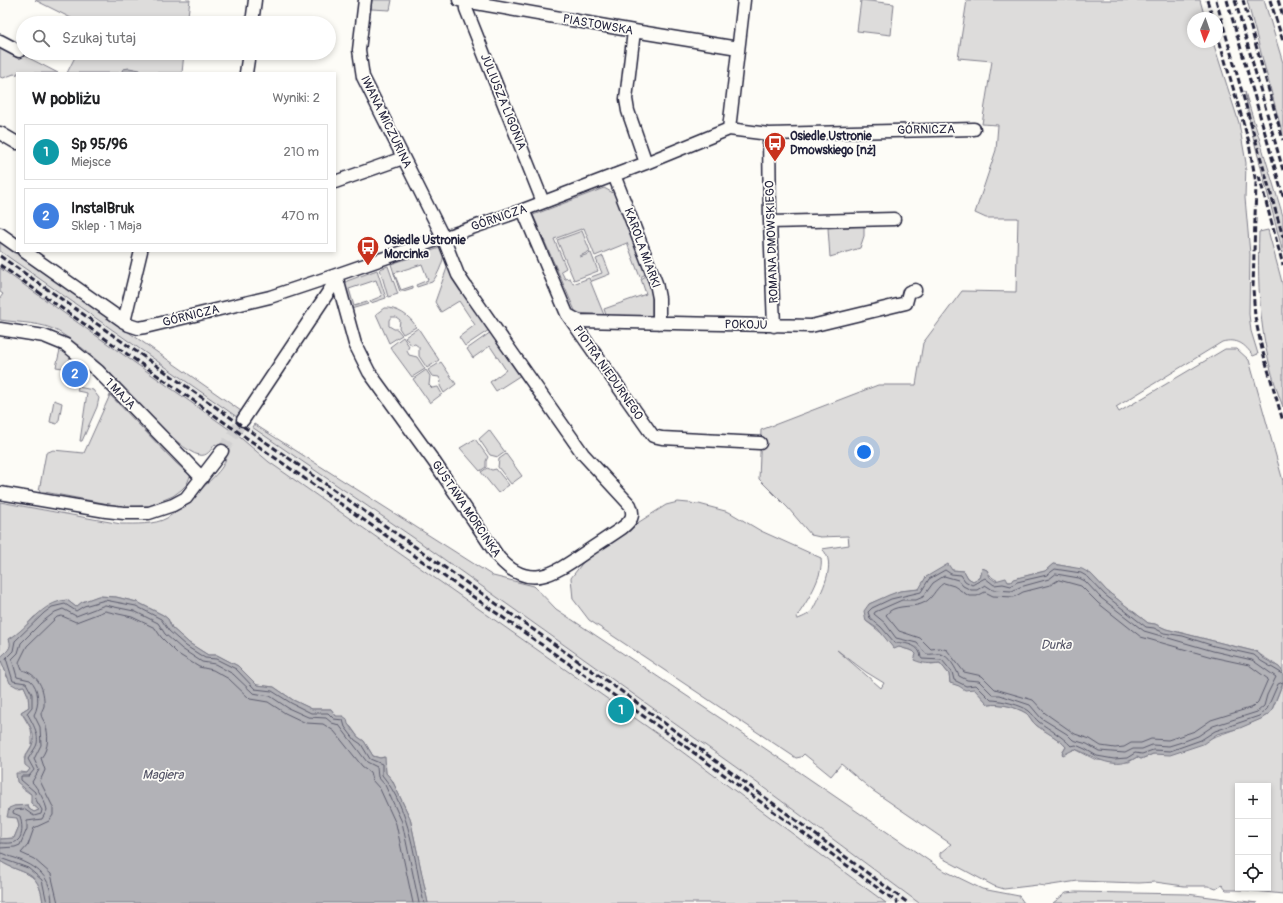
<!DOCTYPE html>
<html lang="pl">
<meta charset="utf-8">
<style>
body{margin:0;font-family:Pangolin,sans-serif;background:#f6f6f6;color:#202124}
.controls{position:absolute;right:12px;bottom:12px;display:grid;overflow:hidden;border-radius:0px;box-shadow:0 2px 6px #0003}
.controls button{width:36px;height:36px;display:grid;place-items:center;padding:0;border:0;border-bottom:1px solid #e0e0e0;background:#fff;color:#202124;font:20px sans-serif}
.compass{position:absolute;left:1187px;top:12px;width:36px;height:36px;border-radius:50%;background:#fff;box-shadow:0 2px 6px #0003;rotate:182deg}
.you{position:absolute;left:864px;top:452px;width:14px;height:14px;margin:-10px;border:3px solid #fff;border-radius:50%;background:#1a73e8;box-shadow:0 0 0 6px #1a73e833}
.badge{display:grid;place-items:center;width:26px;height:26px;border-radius:50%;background:#c8321e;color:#fff;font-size:13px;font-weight:700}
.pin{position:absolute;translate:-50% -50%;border:2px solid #fff;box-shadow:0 1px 4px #0006}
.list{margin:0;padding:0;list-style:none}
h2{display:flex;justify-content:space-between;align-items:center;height:52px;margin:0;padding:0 16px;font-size:17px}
h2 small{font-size:13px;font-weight:400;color:#757577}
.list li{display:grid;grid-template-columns:26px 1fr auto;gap:12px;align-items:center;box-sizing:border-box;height:56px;margin:0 8px 8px;padding:0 8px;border:1px solid #e0e0e0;border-radius:0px}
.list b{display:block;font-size:15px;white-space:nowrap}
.list p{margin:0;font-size:13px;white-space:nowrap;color:#757577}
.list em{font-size:13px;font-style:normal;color:#757577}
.icon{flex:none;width:22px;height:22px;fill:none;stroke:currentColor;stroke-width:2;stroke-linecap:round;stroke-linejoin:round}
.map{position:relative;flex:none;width:1283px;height:903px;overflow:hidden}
.search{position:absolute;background:#fff;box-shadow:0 2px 6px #0003;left:16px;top:16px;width:320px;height:44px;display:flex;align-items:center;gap:10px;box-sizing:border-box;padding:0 14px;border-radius:22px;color:#757577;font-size:15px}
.panel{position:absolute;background:#fff;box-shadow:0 2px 6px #0003;left:16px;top:72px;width:320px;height:180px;border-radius:0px}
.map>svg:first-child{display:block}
</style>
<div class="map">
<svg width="1283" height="903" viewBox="0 0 1283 903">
<rect width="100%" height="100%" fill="#fdfcf7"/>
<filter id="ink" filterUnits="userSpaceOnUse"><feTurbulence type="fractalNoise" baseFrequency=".025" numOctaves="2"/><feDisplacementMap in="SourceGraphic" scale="8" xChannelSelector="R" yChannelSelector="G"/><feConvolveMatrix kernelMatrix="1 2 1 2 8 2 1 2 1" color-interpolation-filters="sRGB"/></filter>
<g filter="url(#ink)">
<!-- built -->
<path fill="#ecece9" d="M0,251L252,427L414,538L737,768L919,903H886L669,742L269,462L236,434L0,268Z"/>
<!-- green -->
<path fill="#dddcdb" stroke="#807f8b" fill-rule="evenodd" d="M35,0H190L187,23H81Z
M372,0H392L390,10L371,9Z
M861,0L894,4L891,35L857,31Z
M967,0H1200L1205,18H1193V42H1213L1239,123L1246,163L1245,198L1250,254L1249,314L1251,331L1258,354L1253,356C1245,344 1237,338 1222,342L1116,407L1119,412L1225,349H1237L1249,360L1283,481V672C1276,663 1265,659 1257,652L1166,629L1155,624L1148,623L1107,591L1091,574L1070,567L1053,564L1045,571L1014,579L1012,582C1000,582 992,581 987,570L982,568L979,578L973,581L968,578L964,571L952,570L926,577L920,589L900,591L869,604L866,621L899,647L913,651L931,664L940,663L949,674L950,683L974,688L989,705C1000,703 1016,707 1026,713C1030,716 1032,722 1036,725C1045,732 1059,738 1066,747L1062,753L1075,749L1096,760L1129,762L1137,757L1141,759L1153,754C1169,753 1260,723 1270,713C1273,709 1281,687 1283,682V894L1245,890H1226L1222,885L1216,889L1208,886H1184L1155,882L1139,883L1078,881L1045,886L1038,885L1004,889L994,886L940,857V853L951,844L872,790L841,764L831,776L804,754L801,757L796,758L589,620L573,599L571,578L590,553L666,505L678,502L699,504L729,512L761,531L821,558C824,576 806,603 796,618L798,619C803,617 811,614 813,609C821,593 838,563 822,549L849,545L848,536L820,537L811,535L788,508L759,479L761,430L878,385H916L923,343L962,291L1016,292L1018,218H986L975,213L996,150L998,125L982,124L992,61L958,58ZM837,650L866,672L884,683L881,688ZM1238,786H1268V888H1238Z
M1247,0H1264L1283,63V136Z
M0,43L58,73H17V75L14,74L3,78L0,77Z
M77,53H184L182,73H67Z
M1245,92L1283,216V253L1251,129Z
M604,188L615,194L646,274L640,277L627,243L595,256L584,228L554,239L566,268L561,271L565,279L570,278L573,284L589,278L604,315L576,313L533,215Z
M864,226V236L860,248L830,257L828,228Z
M1268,230L1283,286V407C1260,348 1257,293 1259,232Z
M582,231L590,251L580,256V257L591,253L598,271L574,280L557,240Z
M0,242L241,411L237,417L0,251Z
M443,247C447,254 438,276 432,282L417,287L416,285L428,280L422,264L394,273L401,290L413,286V288L400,292L391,264Z
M603,256L610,274L592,281L591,277L602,273L596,259Z
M448,265L489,330L465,346L459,337L475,325L459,301L441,312L435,302Z
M388,266L398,294L388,297L380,269Z
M0,268L236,434L269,462L669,742L886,903H428L410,818L392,780L386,773L384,757L380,758L373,756L364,741L358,737L351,727L336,716L331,709H312L293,700L274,687L257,685L238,666L217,655H208L189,643L172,628L168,619L163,615L137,602L116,597L99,596L82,602L76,607L67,600L34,617L20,632L10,639C13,649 6,651 0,658V502L121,524C135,524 155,525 167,518C177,512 217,476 222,467C225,463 226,457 228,453L215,444C211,450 207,457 199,455C177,451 120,381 101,364C88,352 74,341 59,332C43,322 19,323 0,320V298L3,294L0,292Z
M377,270L386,298L371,303L370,301L382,296L376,280L349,289L354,306L367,302L368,304L351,309L345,287L347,281Z
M646,276L652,292V316L606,315L604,309L646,294L641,279Z
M384,308C396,307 411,316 416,327L403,334L399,328L400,320L396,317H391L389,320V326L394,329H397L402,335L389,343L376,314Z
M418,328L439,360L427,368L419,356V347L415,344L411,345L405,337Z
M491,332L521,375L496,391L490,382L506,370L490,346L473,358L467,349Z
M403,337L409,346L407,351L409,355L417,357L425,369L412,377L390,347Z
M60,350L70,356L69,369L56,367Z
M441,362L456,384L444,393L440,386L441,381L439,377L432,376L428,370Z
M426,370L430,376L429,385L432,388L438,387L442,394L430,403L413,379Z
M78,387L93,390L99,398L97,407L82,441H80L87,393L77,391Z
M110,395L176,463L185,471L191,474L187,484L181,490L173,496L149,506L125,507L39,491L46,453L53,450L84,453Z
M54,400L62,403L59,420L57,424L50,422Z
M254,424L493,576L534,586L556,609L738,730L941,869L982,889L1019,896L1024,903H919L737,768L414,538L252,427Z
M489,430L505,452L498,457L490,455L479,439Z
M475,439L488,457L486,461V467L480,471L460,448Z
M506,454L522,476L511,484L498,467L499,459Z
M487,468L492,470L496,469L509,485L498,493L481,472Z
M0,660L3,663L7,677L20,687L24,686L28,695L29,707L21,712L31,729L32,738V745L24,758L30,769L27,773L21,772L22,788L32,795L31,803L39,810L34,812L29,809L28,805L14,806L19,826L14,838L2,839H0Z
M0,861C23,876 39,868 43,903H0Z
M1075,892L1187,894L1257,903H1053L1066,893Z"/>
<!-- water -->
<path fill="#b2b2b7" stroke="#787885" d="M129,68L140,70L142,73H121L123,69Z
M948,564L952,570L964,571L968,578L973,581L979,578L982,568L987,570L990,577L995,581L1006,578L1008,582H1011L1013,579L1045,571L1053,564L1082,569L1091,574L1107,591L1148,623L1155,624L1166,629L1257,652L1263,658L1279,667L1283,672V682L1271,712L1261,719L1240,728L1217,734L1203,744L1170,755L1153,754L1141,759L1137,757C1114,772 1096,757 1075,749L1063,755L1062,754L1066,747C1060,739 1045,732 1036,725C1032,722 1030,716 1026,713C1016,707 1000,703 989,705L974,689L965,690L959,686L950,683L949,674L940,663C930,664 923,664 914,660L916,654L913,651L899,647L894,649L878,629L866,621L864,611L869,604L889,595L900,591L919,589L926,577Z
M98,596L116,597L137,602L163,615L168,619L172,628L189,643L208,655H217L238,666L257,685L274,687L293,700L312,709H331L336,716H343L347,719L348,724L358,737L364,741L373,756L380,758L385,757L386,773L392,780L410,818L428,903H43C39,868 23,876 0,861V839L14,838L19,826L17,818L7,817L9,808L14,806L28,805L29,809L34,812L39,810L31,803V794L17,782L16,773H27L30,769L25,765C23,755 29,753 32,745C37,734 27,720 21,712L29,707L28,695L24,686L17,687L10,683L0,658C6,651 13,649 9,639C30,627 41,602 67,600L76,607L82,602Z"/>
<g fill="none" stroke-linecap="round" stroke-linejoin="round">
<!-- shore -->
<path stroke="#5c5c6d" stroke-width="1" d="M1056,574L1079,578L1085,581L1101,598L1144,631L1213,651L1252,660L1276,677L1267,695L1264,706L1257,712L1213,726L1198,736L1182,742L1169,746L1152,745L1142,749H1133L1125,753L1099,751L1087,744L1073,740L1067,734L1041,718L1030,705L1000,695H993L979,681L967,680L959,676C956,669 949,655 940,654C935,653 931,655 926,654L917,643L896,638L885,623L874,614L875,612L902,600H916L923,597L933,583L944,576L958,580L963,586L971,590H977L985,585L993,590L1012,591L1020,587L1049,579Z
M1059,580L1081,586L1098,603L1141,637L1212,657L1249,665L1268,679L1258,702L1253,707L1211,720L1195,731L1168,740L1151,739L1141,743H1131L1124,747L1115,748L1101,746L1090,739L1075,734L1045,713L1033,700L995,689L982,676L964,672L947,650L940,648L931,649L920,638L899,631L886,615C893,604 910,608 921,604C933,600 934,589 944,583L954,586L969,596H977L985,592L993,596L1014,597L1023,592L1050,585Z
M1283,674L1261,661L1254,655L1214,646L1183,636L1164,633L1154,628L1146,627L1105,595L1088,577L1081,573L1055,569L1047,575L1017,582L1011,586L1003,584L994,585L985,578L972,585L965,581L961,575L951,574L945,570L929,579L921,592L891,599L872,608L868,612L870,618L881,627L895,643C902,642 917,644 920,653C921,655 920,657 922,659L942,660L952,672L954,680L966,686L976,685L991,700C1000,700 1022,705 1029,711C1033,714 1035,719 1039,722C1050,730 1062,736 1071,746L1076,745L1085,749L1097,756L1114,759L1127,758L1135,753L1142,754L1153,750L1170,751L1201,740L1215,731L1259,716L1267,709L1278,684L1283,682
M0,843C4,843 13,844 17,841C24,836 22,823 20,816L13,813L14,810L24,809L34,816L41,814L42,810L36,800L35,792L21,780V776H29L34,770L28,759C30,755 33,752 35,748C42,738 32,722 27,713L32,707V694L26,683L13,681L6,658L13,651L15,641L44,613L52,607L65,604L76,611L84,606L105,600L136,606L161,619L169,631L186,646L205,658L216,659L236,669L255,689L272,691L291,703L311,713H328L334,719L343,720L345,727L355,740L361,744L370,759L382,764V775C411,810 414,860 424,903
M0,848L15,847L20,845L27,829V821L42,819L47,810C46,803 37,787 32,782L39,770L34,759L41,745L40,727L34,715C40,704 39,688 30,680L17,677L12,659L18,653L21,643L41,623L55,612L63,609L76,616L105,605L134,611L158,623L165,634L182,649L202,662L215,664L233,674L253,693L270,696L288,708L308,717L326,718L332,723L339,725L367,762L377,767L378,777L385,785L402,822L419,903
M0,853C6,853 9,857 15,858C38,867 51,876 52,903
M0,858L28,868L42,880L47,903
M58,903L51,874L34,859L21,853L28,845L34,828L49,821L53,815V807L40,781L45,770L41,758C49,748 49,735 45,723C44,721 41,717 41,714C41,712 43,709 44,706C45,689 38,674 22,670L19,662L27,646L57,617L62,616L76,622L105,611L132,617L155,628L161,637L178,654L199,667L213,670L229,679L250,699L268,702L285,713L306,723L323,724L334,731L362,766L370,772L372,780L380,789L396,824L413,903"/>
<!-- minor-tunnel -->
<path stroke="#d1d0d1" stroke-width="12" stroke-dasharray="12 6" stroke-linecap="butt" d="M222,451L243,420"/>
<!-- minor casing -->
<g stroke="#22223b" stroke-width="15">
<path id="minor" d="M459,0L634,31L738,48
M465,0L466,9L543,202
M252,23L255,0
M634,31L626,99L628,111L646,163
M0,41L19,51
M246,73L249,53
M729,129L744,0
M0,133L17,143
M769,134L770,222L774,326
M614,175L656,283L659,298V323
M335,182L403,158
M523,210L567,314L653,436L662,438L760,443
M770,222L894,219
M0,234L17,246
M24,251L129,325L138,328L145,327L270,297L336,275L523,210L646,163L729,129L769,134L974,129
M336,275L355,344L369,372L435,463L499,558C528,591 554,574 583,554C596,545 609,537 622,528C631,521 635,516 630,505L583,454L466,287L458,275L443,237L363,77L359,50L365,0
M568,315L579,321L811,326L906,303L909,292L915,290
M124,322L141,251
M0,329L44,336L66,345L98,371L202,478
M243,420L333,285L336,275
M0,493L106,511L124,513H149L173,505L186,498L222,451"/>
</g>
<!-- minor -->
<use href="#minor" stroke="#fdfcf7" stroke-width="12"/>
<!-- rail -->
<path stroke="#22223b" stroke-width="3" stroke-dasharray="6 3" stroke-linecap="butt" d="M1207,0L1213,18
M1216,0L1283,237
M1227,0L1283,196
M1235,0L1283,170
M1243,0L1283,140
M1270,0L1283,41
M1278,0L1283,16
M1217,33L1249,142
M1248,138L1256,183L1253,288L1255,317L1262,349L1283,421
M1259,176L1283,265
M0,256L621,691L908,903
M0,265L659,727L898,903"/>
</g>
</g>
<!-- icons -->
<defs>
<g id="bus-pin" transform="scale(1.15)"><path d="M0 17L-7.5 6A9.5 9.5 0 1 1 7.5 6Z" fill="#c8321e" stroke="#fdfcf7"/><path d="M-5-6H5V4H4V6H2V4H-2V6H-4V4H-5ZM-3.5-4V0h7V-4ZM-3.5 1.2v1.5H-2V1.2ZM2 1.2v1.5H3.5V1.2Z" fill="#fff"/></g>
</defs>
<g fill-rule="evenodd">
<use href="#bus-pin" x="775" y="143"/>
<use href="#bus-pin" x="368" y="247"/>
</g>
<g text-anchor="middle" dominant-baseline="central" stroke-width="3.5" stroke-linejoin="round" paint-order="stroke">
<!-- street labels -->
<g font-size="12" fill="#22223b" stroke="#fdfcf7">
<text transform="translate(598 25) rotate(10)">PIASTOWSKA</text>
<text transform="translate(503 102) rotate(68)">JULIUSZA LIGONIA</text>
<text transform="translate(386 122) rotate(64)">IWANA MICZURINA</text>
<text transform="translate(926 130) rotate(-1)">GÓRNICZA</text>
<text transform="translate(499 218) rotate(-19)">GÓRNICZA</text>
<text transform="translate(772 242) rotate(-92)">ROMANA DMOWSKIEGO</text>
<text transform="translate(642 248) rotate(70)">KAROLA MIARKI</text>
<text transform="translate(191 316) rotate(-14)">GÓRNICZA</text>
<text transform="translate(746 325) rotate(1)">POKOJU</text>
<text transform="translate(608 373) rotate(55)">PIOTRA NIEDURNEGO</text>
<text transform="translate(120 394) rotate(46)">1 MAJA</text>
<text transform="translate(466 509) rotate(56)">GUSTAWA MORCINKA</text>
</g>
<!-- poi labels -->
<g font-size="12" font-weight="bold" fill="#22223b" stroke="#fdfcf7" text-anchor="start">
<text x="790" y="136">Osiedle Ustronie<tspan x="790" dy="14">Dmowskiego [nż]</tspan></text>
<text x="384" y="240">Osiedle Ustronie<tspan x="384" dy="14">Morcinka</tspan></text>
</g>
<!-- water labels -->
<g font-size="13" font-style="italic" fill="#545466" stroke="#fdfcf7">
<text x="1056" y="645">Durka</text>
<text x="163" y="775">Magiera</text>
</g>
</g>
</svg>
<div class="controls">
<button>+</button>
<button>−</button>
<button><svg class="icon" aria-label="locate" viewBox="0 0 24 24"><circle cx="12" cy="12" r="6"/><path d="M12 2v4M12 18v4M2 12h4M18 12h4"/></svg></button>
</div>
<svg class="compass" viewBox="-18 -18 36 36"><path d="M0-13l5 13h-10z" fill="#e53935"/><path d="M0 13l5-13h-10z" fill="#757577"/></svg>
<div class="you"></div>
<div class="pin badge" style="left:621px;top:710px;background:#0f9aa8">1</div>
<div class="pin badge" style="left:75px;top:374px;background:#3f7fe0">2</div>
<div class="search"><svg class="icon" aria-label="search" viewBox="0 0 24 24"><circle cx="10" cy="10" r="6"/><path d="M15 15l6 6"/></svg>Szukaj tutaj</div>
<section class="panel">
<h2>W pobliżu<small>Wyniki: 2</small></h2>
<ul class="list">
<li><span class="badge" style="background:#0f9aa8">1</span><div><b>Sp 95/96</b><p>Miejsce</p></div><em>210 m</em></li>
<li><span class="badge" style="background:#3f7fe0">2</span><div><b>InstalBruk</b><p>Sklep · 1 Maja</p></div><em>470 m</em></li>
</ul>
</section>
</div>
